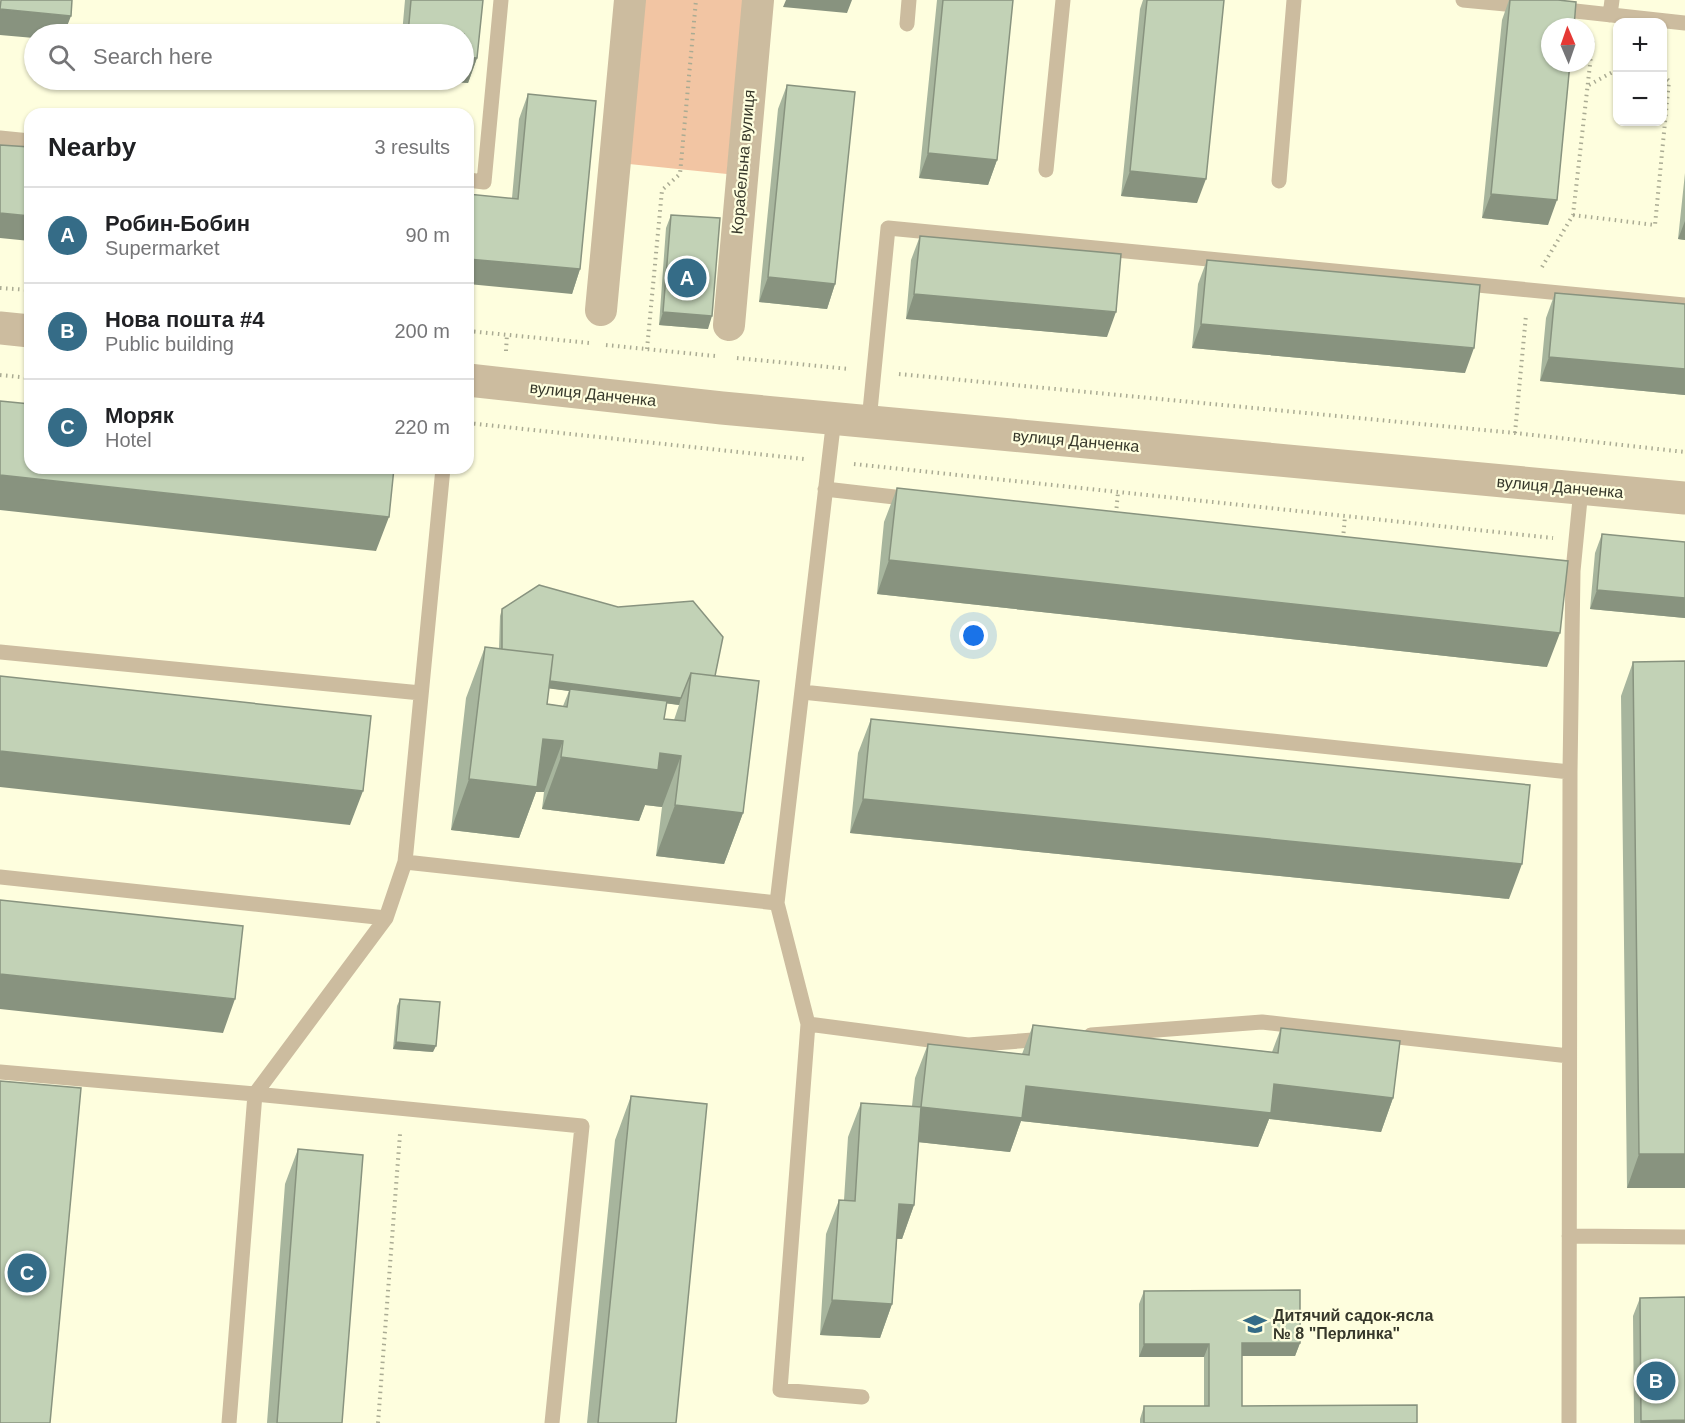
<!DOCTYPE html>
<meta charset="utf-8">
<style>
body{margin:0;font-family:Arial,sans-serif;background:#f2f2f2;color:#202124}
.controls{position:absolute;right:18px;top:18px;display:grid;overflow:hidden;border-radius:12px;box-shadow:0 2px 4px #0004}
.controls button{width:54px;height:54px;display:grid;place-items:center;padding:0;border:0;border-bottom:2px solid #e0e0e0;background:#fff;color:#202124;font:30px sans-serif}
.compass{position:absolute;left:1541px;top:18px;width:54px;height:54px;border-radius:50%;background:#fff;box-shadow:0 2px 4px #0004;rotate:358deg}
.you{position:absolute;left:974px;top:636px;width:21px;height:21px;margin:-15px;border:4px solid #fff;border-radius:50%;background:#1a73e8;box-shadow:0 0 0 9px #1a73e833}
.badge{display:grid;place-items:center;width:39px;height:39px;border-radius:50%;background:#356c87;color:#fff;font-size:20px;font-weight:700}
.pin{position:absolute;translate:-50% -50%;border:3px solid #fff;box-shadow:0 2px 6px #0006}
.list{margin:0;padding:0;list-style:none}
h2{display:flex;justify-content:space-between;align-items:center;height:78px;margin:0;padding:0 24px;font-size:26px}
h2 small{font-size:20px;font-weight:400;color:#757577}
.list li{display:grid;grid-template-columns:39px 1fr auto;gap:18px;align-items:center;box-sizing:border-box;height:96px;padding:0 24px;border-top:2px solid #e0e0e0}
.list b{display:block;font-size:22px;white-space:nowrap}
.list p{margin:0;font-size:20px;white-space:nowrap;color:#757577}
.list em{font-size:20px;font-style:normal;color:#757577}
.icon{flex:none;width:33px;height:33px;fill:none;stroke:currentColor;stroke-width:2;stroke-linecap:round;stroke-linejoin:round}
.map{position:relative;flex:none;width:1685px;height:1423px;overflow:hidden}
.search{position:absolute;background:#fff;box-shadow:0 2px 4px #0004;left:24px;top:24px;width:450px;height:66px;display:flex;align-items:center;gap:15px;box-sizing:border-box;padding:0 21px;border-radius:33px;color:#757577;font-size:22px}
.panel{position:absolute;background:#fff;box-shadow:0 2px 4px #0004;left:24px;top:108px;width:450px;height:366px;border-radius:18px}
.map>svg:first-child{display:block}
</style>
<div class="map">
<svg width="1685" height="1423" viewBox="0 0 1685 1423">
<rect width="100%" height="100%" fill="#fefede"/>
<!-- green -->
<path fill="#f2c5a3" d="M645,0H743L727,174L629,164Z"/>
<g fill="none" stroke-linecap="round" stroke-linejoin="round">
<!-- path -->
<path stroke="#aaab93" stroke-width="4" stroke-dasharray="1.5 4.5" stroke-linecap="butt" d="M1589,85L1618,69
M1573,215L1655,225L1669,81L1662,74
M1542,267L1573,215L1593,38
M0,288L30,290
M468,331L590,343
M606,345L715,356
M647,349L662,190L680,174L696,0
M506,351L507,334
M737,358L849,369
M899,374L1515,433L1685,452
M0,375L30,378
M468,423L804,459
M1515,433L1526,315
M854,464L1553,538
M1116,514L1118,492
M1343,539L1345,516
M378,1423L400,1134"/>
<!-- service -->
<path stroke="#ccbc9f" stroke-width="15" d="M1463,0L1527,6
M1557,9L1685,23
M1610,15L1612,0
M907,24L909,0
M0,138L30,141
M1046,170L1063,0
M468,180L484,182L501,0
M1279,181L1294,0
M834,418L777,903L808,1024L780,1390L862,1397
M869,421L888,228L1685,305
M825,489L912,499
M0,652L421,693
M802,692L1570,772
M405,862L777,903
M0,877L386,918
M808,1024L968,1045L1046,1039
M1091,1035L1262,1022L1569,1056
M0,1072L255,1094L582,1126L552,1423
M1569,1236L1685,1237
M229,1423L255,1094L386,918L405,862L443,468
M1569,1423L1570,772L1573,571L1581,489"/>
<!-- minor -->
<path stroke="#ccbc9f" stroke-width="32" d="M601,310L630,0
M729,325L758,0"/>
<!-- tertiary -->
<path stroke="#ccbc9f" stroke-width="33" d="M0,328L30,331
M468,380L722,408L1685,498"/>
</g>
<!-- wall -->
<path fill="#a7b59d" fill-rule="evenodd" d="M405,0H483L477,58L468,83L431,80H464V34H402Z
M937,0H1013L997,160L988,185L919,178Z
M1143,0H1224L1197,203L1121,196L1140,9Z
M1509,0H1558L1548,225L1482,218L1502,20Z
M787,85L835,284L827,309L759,302L778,109Z
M528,94L580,269L572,294L512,198L519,119Z
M1685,173V240L1678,239Z
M671,215L708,329L659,325L666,228Z
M920,236L1107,337L906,319L911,260Z
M1207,260L1465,373L1192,348L1198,284Z
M1555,293L1685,304V395L1540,381L1546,318Z
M897,488L1547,667L877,594L884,522Z
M1602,534L1685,542V618L1590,609L1595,553Z
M502,609L715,676L743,813L724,864L656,856L662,807L645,805L639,821L542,809L544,792H536L519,838L451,830L466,698L485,647L499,649L500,616ZM549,688L569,691L563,706L547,704ZM666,703L679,705L674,720L664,719Z
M1685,661V1188H1627L1621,696L1633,662Z
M871,719L1509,899L850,833L858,753Z
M400,999L433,1052L393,1049L397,1006Z
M1033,1025L1272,1052L1281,1028L1393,1098L1381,1132L1269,1119L1258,1147L1021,1121L1010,1152L918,1142L914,1205L902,1239H897L892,1304L880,1338L820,1335L826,1234L839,1200H844L848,1137L861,1103L912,1106L915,1078L928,1044L1022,1054Z
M631,1096L676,1423H587L615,1140Z
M298,1149L342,1423H267L285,1184Z
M1144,1291L1300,1343L1295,1356H1242V1406L1417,1423H1140V1419L1144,1406H1204V1357H1139V1304Z
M1640,1298L1685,1423H1634L1633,1316Z"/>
<!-- shaded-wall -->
<path fill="#88937f" d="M786,0H852L847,13L783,7Z
M0,9L71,16L64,34H34V38L0,35Z
M464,57L477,58L468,83L431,80H464Z
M928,153L997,160L988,185L919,178Z
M1130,171L1206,179L1197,203L1121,196Z
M1491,194L1557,200L1548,225L1482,218Z
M0,213L30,216V241L0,238Z
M1685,221V240L1678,239Z
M468,259L580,269L572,294L468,284Z
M768,277L835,284L827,309L759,302Z
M914,294L1116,312L1107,337L906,319Z
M663,312L712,316L708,329L659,325Z
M1201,324L1474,348L1465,373L1192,348Z
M1549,357L1685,369V395L1540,381Z
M0,475L389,517L376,551L0,510Z
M889,560L1560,633L1547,667L877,594Z
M1597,590L1685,598V618L1590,609Z
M501,675L681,698L679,705L499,682Z
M543,739L563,741L544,792H536L519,838L451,830L469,779Z
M0,751L363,791L350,825L0,787Z
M660,753L681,756L662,807L645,805L639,821L542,809L561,757Z
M863,799L1522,864L1509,899L850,833Z
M675,805L743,813L724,864L656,856Z
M0,974L235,999L223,1033L0,1009Z
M396,1042L436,1046L433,1052L393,1049Z
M1274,1084L1393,1098L1381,1132L1269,1119L1258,1147L1021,1121L1010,1152L908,1141L921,1107L1026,1086Z
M1639,1154H1685V1188H1627Z
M899,1204L914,1205L902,1239L886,1238Z
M832,1300L892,1304L880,1338L820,1335Z
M1242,1343H1300L1295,1356H1237Z
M1144,1344H1209L1204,1357H1139Z
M1685,1420V1423H1640L1641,1421Z"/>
<!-- building -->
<path fill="#c2d2b6" stroke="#88937f" stroke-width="1.5" d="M1,0H72L71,16L0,9Z
M411,0H483L477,58L464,57V34H408Z
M943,0H1013L997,160L928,153Z
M1147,0H1224L1206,179L1130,171Z
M1510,0H1558L1576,2L1574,27H1550V63H1570L1557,200L1491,194Z
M787,85L855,92L835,284L768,277Z
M528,94L596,101L580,269L468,259V194L518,199Z
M0,145L30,147V216L0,213Z
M671,215L720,218L712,316L663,312Z
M920,236L1121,254L1116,312L914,294Z
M1207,260L1480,285L1474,348L1201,324Z
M1555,293L1685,304V369L1549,357Z
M0,401L30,404V468H394L389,517L0,475Z
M897,488L1568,561L1560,633L889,560Z
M1602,534L1685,542V598L1597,590Z
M539,585L618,607L693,601L723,637L715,676L691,673L681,698L550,681L553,655L502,649V609Z
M485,647L553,655L547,704L567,707L570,689L667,701L664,719L685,721L691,673L759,681L743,813L675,805L681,756L660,753L658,770L561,757L563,741L543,739L537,787L469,779Z
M1685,661V1154H1639L1633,662Z
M0,676L371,716L363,791L0,751Z
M871,719L1530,785L1522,864L863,799Z
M0,900L243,926L235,999L0,974Z
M400,999L440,1002L436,1046L396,1042Z
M1033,1025L1278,1053L1281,1028L1400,1041L1393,1098L1274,1084L1271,1113L1026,1086L1022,1118L921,1107L914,1205L899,1204L892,1304L832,1300L839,1200L855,1201L861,1103L921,1107L928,1044L1029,1055Z
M0,1081L81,1088L50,1423H0Z
M631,1096L707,1104L676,1423H598Z
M298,1149L363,1155L342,1423H277Z
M1300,1290V1343H1242V1406L1417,1405V1423H1144V1406H1209V1344H1144V1291Z
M1685,1297V1420L1641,1421L1640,1298Z"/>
<!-- icons -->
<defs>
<g id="school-bare" transform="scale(1.8)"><path d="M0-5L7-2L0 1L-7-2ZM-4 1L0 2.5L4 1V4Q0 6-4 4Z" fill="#356c87" stroke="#fefede" stroke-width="2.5" paint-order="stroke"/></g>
</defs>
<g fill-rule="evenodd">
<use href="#school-bare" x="1255" y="1324"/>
</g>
<g text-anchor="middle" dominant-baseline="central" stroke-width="4.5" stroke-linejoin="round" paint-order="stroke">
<!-- street labels -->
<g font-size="16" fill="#36372a" stroke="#fefede">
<text transform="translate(743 162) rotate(-85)">Корабельна вулиця</text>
<text transform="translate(593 394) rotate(6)">вулиця Данченка</text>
<text transform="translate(1076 441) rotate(5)">вулиця Данченка</text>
<text transform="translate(1560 487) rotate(5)">вулиця Данченка</text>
</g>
<!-- poi labels -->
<g font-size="16" font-weight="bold" fill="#36372a" stroke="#fefede" text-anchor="start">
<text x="1273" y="1315">Дитячий садок-ясла<tspan x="1273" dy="18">№ 8 "Перлинка"</tspan></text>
</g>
</g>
</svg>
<div class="controls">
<button>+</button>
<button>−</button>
</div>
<svg class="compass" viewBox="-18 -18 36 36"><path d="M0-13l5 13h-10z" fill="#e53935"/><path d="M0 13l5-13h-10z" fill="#757577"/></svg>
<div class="you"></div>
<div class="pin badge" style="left:687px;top:278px">A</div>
<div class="pin badge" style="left:1656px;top:1381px">B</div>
<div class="pin badge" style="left:27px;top:1273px">C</div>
<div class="search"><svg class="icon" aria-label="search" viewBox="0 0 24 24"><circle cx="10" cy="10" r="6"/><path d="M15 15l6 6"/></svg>Search here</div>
<section class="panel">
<h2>Nearby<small>3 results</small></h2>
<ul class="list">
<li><span class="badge">A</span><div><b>Робин-Бобин</b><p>Supermarket</p></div><em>90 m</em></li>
<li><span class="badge">B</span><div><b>Нова пошта #4</b><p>Public building</p></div><em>200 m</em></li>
<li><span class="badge">C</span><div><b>Моряк</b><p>Hotel</p></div><em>220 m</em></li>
</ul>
</section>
</div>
